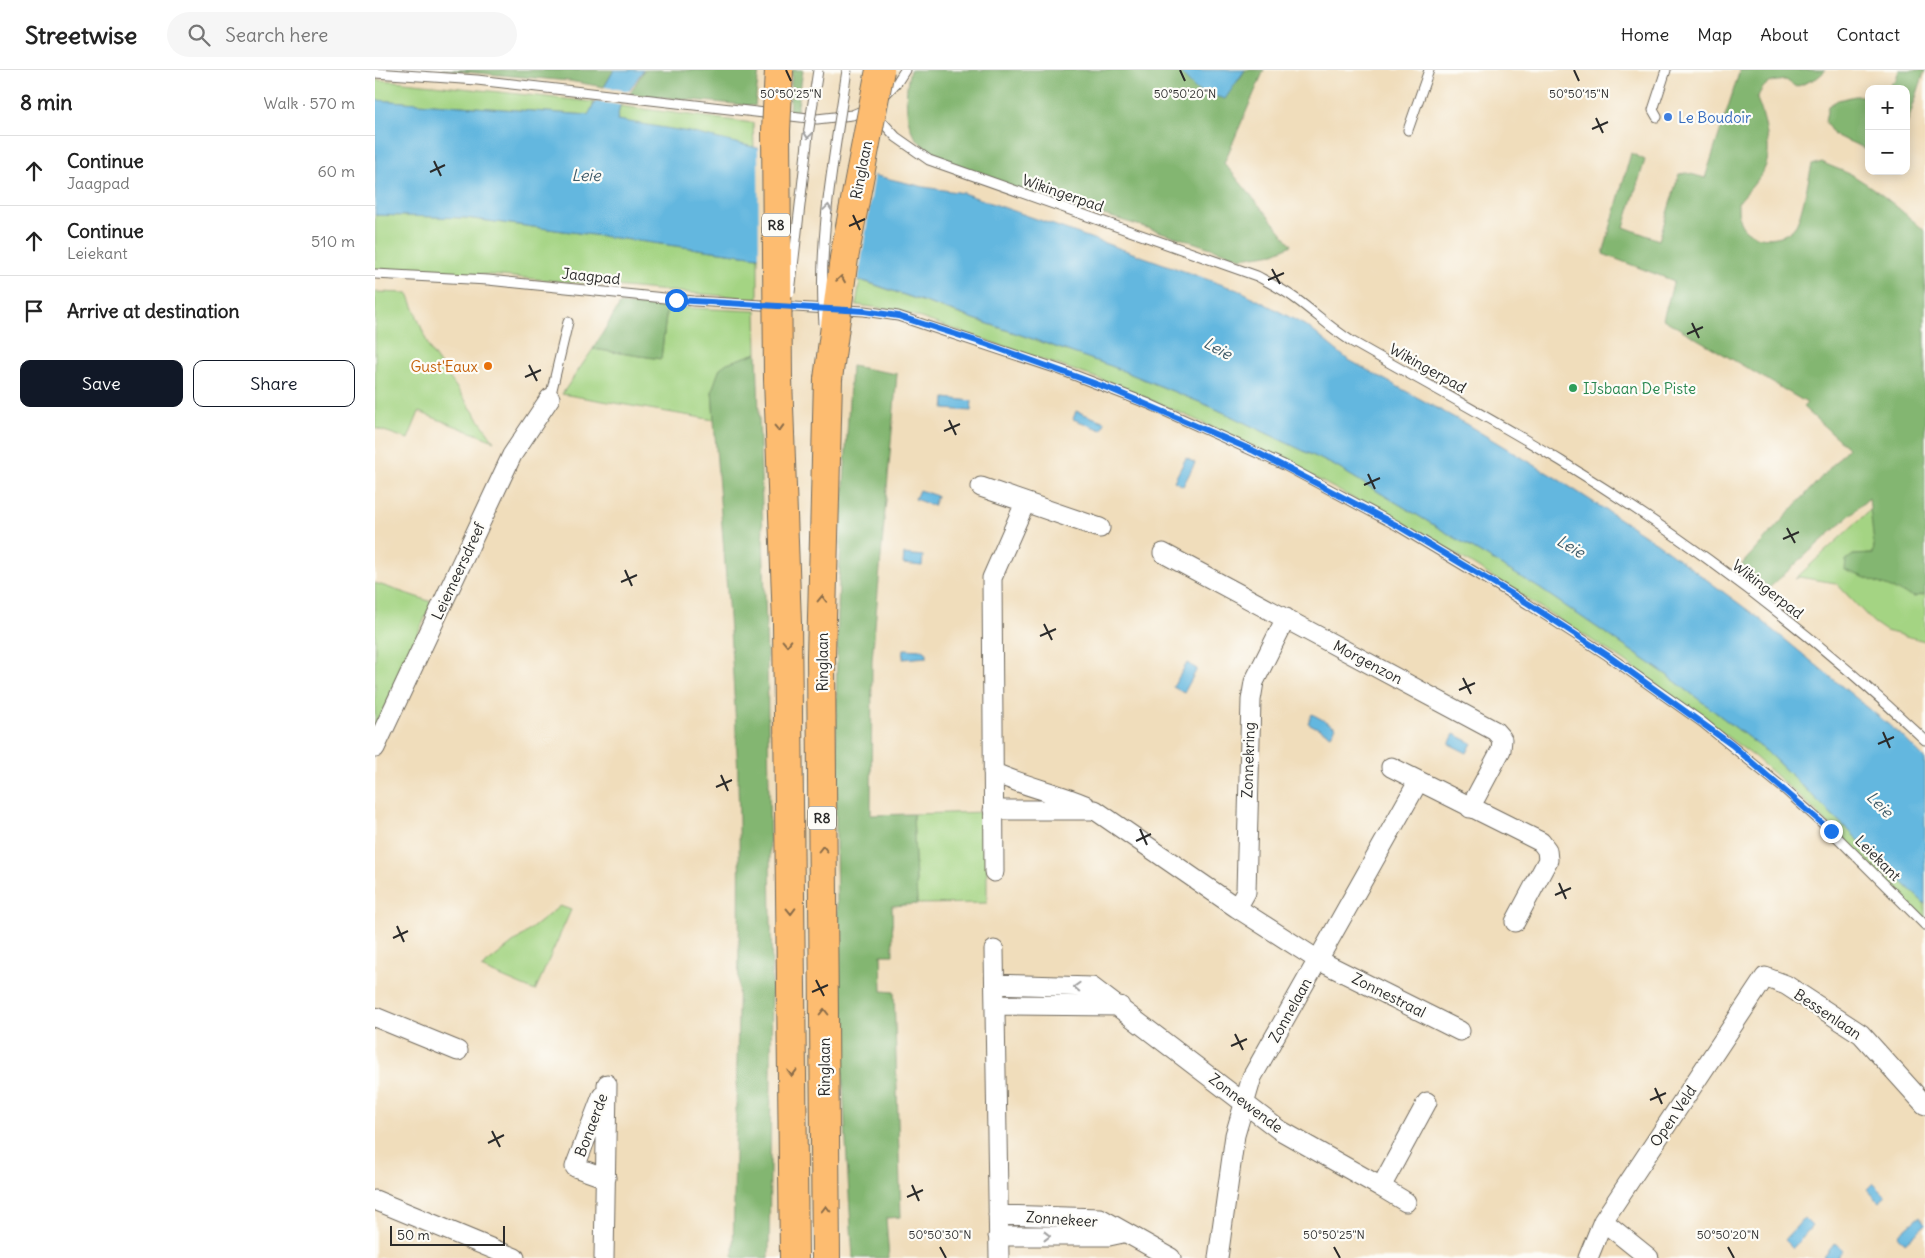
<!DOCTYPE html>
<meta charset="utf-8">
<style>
body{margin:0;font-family:Delius,sans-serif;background:#f6f6f6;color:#222}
.controls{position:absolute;right:15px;top:15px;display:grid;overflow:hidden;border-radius:10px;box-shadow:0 2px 12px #0003}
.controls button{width:45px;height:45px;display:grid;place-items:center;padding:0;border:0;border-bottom:1px solid #e0e0e0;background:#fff;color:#222;font:25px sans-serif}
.scale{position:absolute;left:15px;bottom:12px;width:115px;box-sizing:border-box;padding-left:5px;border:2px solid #2b2b2b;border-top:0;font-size:14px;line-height:18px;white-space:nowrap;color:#2b2b2b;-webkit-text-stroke:4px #fdfcf7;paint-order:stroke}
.stop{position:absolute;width:15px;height:15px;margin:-11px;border:4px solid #1a73e8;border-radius:50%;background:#fff}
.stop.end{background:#1a73e8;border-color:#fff;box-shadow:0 1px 5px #0008}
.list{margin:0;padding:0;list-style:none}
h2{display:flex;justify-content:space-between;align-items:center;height:65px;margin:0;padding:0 20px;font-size:21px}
h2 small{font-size:16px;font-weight:400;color:#767676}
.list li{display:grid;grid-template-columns:32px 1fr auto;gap:15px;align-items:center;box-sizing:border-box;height:70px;padding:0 20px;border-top:1px solid #e0e0e0}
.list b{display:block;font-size:19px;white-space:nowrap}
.list p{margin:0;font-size:16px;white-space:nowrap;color:#767676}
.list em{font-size:16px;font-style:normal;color:#767676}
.actions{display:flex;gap:10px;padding:15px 20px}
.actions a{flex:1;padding:11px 0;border:1px solid #111827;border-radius:10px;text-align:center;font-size:18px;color:#111827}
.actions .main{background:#111827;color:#fff}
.icon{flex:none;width:28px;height:28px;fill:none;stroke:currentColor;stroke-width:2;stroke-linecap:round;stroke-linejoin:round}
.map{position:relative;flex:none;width:1550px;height:1188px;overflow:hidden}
header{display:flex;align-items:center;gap:30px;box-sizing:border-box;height:70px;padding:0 25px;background:#fff;border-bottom:1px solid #e0e0e0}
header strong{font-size:24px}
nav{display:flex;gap:28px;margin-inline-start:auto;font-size:18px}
.search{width:350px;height:45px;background:#f6f6f6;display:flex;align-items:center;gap:12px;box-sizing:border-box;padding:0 18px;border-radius:28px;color:#767676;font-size:19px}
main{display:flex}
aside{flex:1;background:#fff}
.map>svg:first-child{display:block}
</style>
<header>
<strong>Streetwise</strong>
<div class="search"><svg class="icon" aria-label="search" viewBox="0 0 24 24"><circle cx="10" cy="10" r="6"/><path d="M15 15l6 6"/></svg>Search here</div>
<nav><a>Home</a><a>Map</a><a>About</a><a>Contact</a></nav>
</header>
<main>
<aside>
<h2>8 min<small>Walk · 570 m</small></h2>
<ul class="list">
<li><svg class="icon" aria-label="ahead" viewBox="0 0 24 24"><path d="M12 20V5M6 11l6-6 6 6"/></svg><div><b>Continue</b><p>Jaagpad</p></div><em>60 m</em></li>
<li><svg class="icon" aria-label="ahead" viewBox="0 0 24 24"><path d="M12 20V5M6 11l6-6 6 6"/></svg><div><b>Continue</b><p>Leiekant</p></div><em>510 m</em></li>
<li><svg class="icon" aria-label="arrive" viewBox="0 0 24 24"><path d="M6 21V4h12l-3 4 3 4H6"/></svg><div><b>Arrive at destination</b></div></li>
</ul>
<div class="actions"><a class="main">Save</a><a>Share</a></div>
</aside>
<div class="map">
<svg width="1550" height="1188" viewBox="0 0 1550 1188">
<rect width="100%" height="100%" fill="#fdfcf7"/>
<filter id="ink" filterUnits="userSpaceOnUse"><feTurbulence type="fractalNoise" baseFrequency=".02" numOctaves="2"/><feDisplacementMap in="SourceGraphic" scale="10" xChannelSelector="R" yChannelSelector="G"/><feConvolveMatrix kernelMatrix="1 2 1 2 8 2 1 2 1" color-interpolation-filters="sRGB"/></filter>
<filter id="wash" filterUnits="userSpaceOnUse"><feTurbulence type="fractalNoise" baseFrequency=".0096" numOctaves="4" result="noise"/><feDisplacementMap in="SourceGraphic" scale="20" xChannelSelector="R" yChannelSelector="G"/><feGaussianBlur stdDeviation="1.12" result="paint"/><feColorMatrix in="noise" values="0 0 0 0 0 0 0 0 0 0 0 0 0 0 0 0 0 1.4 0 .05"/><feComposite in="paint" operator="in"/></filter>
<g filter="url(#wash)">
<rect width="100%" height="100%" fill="#f0ddbb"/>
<!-- green -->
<path fill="#a4d483" stroke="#688057" d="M0,10L20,11L219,32L214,45L0,30Z
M245,36L378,53L379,77L242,50Z
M0,145L91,148L383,187V229L115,205L0,199Z
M485,210L736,296L839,338L960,396L1164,518L1292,605L1391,681L1550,834V849L1434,735L1380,687L1248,590L1086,487L898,385L797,339L736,313L537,245L513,239L481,235Z
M0,222L33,223L55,280L119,371L44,342L33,369L0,358Z
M292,237L381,241L382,283L352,293L337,320L339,350L187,324L218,279L286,289Z
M1496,439C1496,454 1501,470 1498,484L1478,485L1539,527L1550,524V571L1511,561L1498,552L1461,513L1424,507L1420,509Z
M0,513L57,532L0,661Z
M612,742V833L542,834L538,744Z
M185,836L196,840L160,921L106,898Z"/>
<!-- forest -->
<path fill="#83b671" stroke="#57704e" d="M67,0H239L229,17L194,11Z
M269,0H384L380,36L255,24Z
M417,0H428L422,42H414Z
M535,0H802L823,21L864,10L870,0H889L849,93L917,175L899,183L866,188C827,175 787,162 746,150C702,137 564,102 540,67C529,51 530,18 535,0Z
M1365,0H1451L1442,8L1421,17L1411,10C1394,12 1389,12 1382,29C1389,45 1397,77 1391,95C1386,109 1372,121 1363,133C1363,139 1363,147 1365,152C1374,173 1411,172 1421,155C1426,147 1434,107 1437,95L1447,92C1458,98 1473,102 1482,108C1507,123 1528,142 1550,161V524L1539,527L1470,500L1471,490L1478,485L1498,484L1499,475L1494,428L1394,518L1367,494L1473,378L1428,337L1432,333L1288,249L1299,211L1228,184L1256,83L1270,90L1249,157L1284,170L1304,104L1312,103L1330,108Z
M1524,0H1550L1531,57V19H1511L1521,9Z
M1480,26H1494V80L1459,65L1450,52L1453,36L1463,30Z
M245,234L292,237L286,289L218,279Z
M382,283L392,588L397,915L394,1188H358C360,1042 366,897 364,751C362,607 346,464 337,320L345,298L352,293Z
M476,296L522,304L497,590L496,745L538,744L542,834L517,836L518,885H506L507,921L519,922L526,1147L511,1148L514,1188H478C463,963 456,737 464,511C467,439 472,368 476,296Z"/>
<!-- water -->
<path fill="#63b7df" stroke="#477185" d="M239,0H268L245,35L242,50L314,62L549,117L588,123L868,222L933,257L972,289L1091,354L1181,408L1282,473L1385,549L1525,664L1550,689V834L1391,681L1292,605L1164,518L960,396L839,338L736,296L492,212L383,187L91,148L0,145V30L213,45Z
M811,0H870L850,29L823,21L806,4Z
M570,328L597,331L596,341L569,339Z
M701,341L730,352L727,360L698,349Z
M811,388L820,393L808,416L799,411Z
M544,420L562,426L558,436L540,429Z
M529,484L548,486L547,496L528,494Z
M529,579L548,580L552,583V587L528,589Z
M812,593L822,599L809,623L798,617Z
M937,644L961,657L956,665L933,653Z
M1079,664L1097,673L1092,683L1074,674Z
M1498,1113L1511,1126L1504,1132L1492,1119Z
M1545,1146L1550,1155L1530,1173L1523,1165Z
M1429,1148L1437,1156L1418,1178L1410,1170Z
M1460,1173L1468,1180L1461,1188H1448Z"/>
<!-- pier -->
<path fill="#f0ddbb" d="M229,17L255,21L245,35L218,31Z
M383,76L500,102L483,213L384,190Z"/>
</g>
<g filter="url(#ink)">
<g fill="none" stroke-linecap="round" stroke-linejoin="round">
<!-- lane casing -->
<g stroke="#70695d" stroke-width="11">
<path id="lane" d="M0,3L102,10L442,49L477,45L494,38
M508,27L523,11L530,0
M502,46L521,67L554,90L882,206C895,213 909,220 921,229C939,242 957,259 976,271C1046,311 1117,349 1186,391C1316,471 1440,565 1550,670
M1282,47L1278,40L1291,0
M1033,60L1054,0
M0,204L113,210L319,231L489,241L523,246L686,300L774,334L909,395L1023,456L1153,534L1232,585L1327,652L1407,717L1456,761L1550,855
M175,328L193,252"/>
</g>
<!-- street casing -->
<g stroke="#70695d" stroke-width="21">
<path id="street" d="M606,417L725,458
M788,483L1120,661L1127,669L1126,680L1095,738
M0,678L137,385L175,328
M1016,697L1166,772L1172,780L1173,790L1140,852
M618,702C648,716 680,722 710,735
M618,740H720L862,838L943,890L1085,961
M619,802L617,508L650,433
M862,838L871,822L876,630L879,612L911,548
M619,880L624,1188
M620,914L717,917L903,1059L1006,1117L1052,1032
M620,935L745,936
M0,947L83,981
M227,1026L200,1097L231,1108
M1006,1117L1031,1132
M0,1130L140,1188
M623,1145L725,1148L796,1188
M1228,1151L1274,1188
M623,1166H734L748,1163
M229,1188L232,1014
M843,1188L860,1065L877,1007L1043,712
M1213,1188L1228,1151L1390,907L1411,915L1486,964L1550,1035"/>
</g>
<!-- highway casing -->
<g stroke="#70695d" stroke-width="30">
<path id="highway" d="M403,309L412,553L419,1188
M451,1188L446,587L453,309"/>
</g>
<!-- lane -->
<use href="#lane" stroke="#fff" stroke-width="9"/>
<!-- street -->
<use href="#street" stroke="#fff" stroke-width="19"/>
<!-- highway -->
<use href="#highway" stroke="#fdbc6f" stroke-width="28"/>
<!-- lane-bridge casing -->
<g stroke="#70695d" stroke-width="11" stroke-linecap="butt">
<path id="lane-bridge" d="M415,223L433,65L443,0
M449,254C442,170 460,83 472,0"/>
</g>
<!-- highway-bridge casing -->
<g stroke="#70695d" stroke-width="30" stroke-linecap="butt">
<path id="highway-bridge" d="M403,309L401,61L404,0
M453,309L469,188L505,0"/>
</g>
<!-- lane-bridge -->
<use href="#lane-bridge" stroke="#fff" stroke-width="9"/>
<!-- highway-bridge -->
<use href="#highway-bridge" stroke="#fdbc6f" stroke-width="28"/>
</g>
<!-- one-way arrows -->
<defs><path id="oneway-chevron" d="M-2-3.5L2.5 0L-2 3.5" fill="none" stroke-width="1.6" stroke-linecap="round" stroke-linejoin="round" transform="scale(1.25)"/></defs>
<g stroke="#a0a0a0">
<use href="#oneway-chevron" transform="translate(433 65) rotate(98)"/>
<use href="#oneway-chevron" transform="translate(453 138) rotate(-82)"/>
<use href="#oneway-chevron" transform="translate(702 917) rotate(-178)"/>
<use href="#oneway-chevron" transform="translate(672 1166)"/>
</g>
<g stroke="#8a6c4a">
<use href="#oneway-chevron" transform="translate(466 209) rotate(-81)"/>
<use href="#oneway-chevron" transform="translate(404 358) rotate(88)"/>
<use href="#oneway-chevron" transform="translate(447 529) rotate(-89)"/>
<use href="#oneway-chevron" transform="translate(412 573) rotate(89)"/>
<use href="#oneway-chevron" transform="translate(448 779) rotate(-90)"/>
<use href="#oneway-chevron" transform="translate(416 841) rotate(89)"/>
<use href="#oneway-chevron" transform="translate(449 942) rotate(-90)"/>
<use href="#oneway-chevron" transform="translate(417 1003) rotate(89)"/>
<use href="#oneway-chevron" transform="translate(451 1139) rotate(-90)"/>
</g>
</g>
<g fill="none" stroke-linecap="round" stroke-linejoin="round" filter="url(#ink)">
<!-- route -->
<path stroke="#1a73e8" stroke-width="6" d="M301,230L489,241L523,246L611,274L738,320L879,381L1023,456L1154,534L1232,585L1357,675L1456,761"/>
</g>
<!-- ticks -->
<path fill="none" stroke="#2b2b2b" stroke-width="2" d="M411,0L416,11M805,0L810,11M1199,0L1204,11M1221,48L1228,63M1217,59L1233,52M59,91L66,106M55,102L70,95M478,145L485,160M474,156L490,149M897,199L905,214M893,210L909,203M1317,253L1324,268M1312,264L1328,257M154,295L162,311M150,307L166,300M574,350L581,365M569,361L585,354M993,404L1000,419M989,415L1005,408M1412,458L1420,473M1408,469L1424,462M250,500L257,516M246,512L262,505M669,554L677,570M665,566L681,559M1088,608L1096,624M1084,620L1100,613M1508,662L1515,678M1503,674L1519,667M346,705L353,721M341,717L357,710M765,759L772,775M761,771L776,764M1184,813L1191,829M1180,825L1196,818M22,856L29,872M18,868L33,861M441,910L449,926M437,922L453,915M860,964L868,980M856,976L872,969M1280,1018L1287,1034M1275,1030L1291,1023M117,1061L125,1077M113,1073L129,1065M537,1115L544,1131M532,1127L548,1120M565,1177L571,1188M959,1177L965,1188M1353,1177L1359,1188"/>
<!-- markers -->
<circle fill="#3f7fe0" stroke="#fdfcf7" stroke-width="2" cx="1293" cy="47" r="5"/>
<circle fill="#e8710a" stroke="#fdfcf7" stroke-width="2" cx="113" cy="296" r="5"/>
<circle fill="#2e9e5b" stroke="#fdfcf7" stroke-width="2" cx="1198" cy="318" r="5"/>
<g text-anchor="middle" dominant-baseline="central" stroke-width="4.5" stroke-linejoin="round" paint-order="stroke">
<!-- shield labels -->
<g fill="#fdfcf7" stroke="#6a6a68" stroke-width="1">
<rect x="387" y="143.5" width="28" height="23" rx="4"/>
<rect x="433" y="736.5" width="28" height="23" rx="4"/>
</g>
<g font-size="14" font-weight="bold" fill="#2b2b2b">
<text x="401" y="155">R8</text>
<text x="447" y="748">R8</text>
</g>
<!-- shop labels -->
<g font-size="15" fill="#366cbe" stroke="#fdfcf7" text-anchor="start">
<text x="1303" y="47">Le Boudoir</text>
</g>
<!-- street labels -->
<g font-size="15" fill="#2b2b2b" stroke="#fdfcf7">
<text transform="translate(486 100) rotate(-79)">Ringlaan</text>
<text transform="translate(688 123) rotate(19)">Wikingerpad</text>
<text transform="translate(216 206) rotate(6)">Jaagpad</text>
<text transform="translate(1053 298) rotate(29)">Wikingerpad</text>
<text transform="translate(83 501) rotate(-65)">Leiemeersdreef</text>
<text transform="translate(1393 519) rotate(38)">Wikingerpad</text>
<text transform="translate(447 592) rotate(-90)">Ringlaan</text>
<text transform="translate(993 592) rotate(28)">Morgenzon</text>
<text transform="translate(873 690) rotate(-88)">Zonnekring</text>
<text transform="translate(1503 788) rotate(45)">Leiekant</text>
<text transform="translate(1014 925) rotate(27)">Zonnestraal</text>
<text transform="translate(915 940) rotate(-61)">Zonnelaan</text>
<text transform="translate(1453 944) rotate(34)">Bessenlaan</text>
<text transform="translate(449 997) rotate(-90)">Ringlaan</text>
<text transform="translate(871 1033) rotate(37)">Zonnewende</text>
<text transform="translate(1298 1046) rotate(-56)">Open Veld</text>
<text transform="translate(216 1055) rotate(-69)">Bonaerde</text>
<text transform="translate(687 1149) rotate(4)">Zonnekeer</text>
</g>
<!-- food labels -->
<g font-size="15" fill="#c56008" stroke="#fdfcf7" text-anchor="end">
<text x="103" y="296">Gust'Eaux</text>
</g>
<!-- leisure labels -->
<g font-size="15" fill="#27864d" stroke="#fdfcf7" text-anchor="start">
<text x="1208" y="318">IJsbaan De Piste</text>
</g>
<!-- water labels -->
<g font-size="16" font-style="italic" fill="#3f5c6a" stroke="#fdfcf7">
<text x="211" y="105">Leie</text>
<text transform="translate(843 278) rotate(29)">Leie</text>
<text transform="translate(1196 476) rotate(30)">Leie</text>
<text transform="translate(1505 734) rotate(45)">Leie</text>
</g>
</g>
<g font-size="12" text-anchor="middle" fill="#2b2b2b" stroke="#fdfcf7" stroke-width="4.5" stroke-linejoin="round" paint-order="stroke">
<text x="1204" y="28">50°50'15"N</text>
<text x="416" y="28">50°50'25"N</text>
<text x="810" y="28">50°50'20"N</text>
<text x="565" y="1169">50°50'30"N</text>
<text x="959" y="1169">50°50'25"N</text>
<text x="1353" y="1169">50°50'20"N</text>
</g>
</svg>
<div class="controls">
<button>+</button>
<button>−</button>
</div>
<div class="scale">50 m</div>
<div class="stop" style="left:301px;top:230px"></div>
<div class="stop end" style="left:1456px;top:761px"></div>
</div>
</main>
